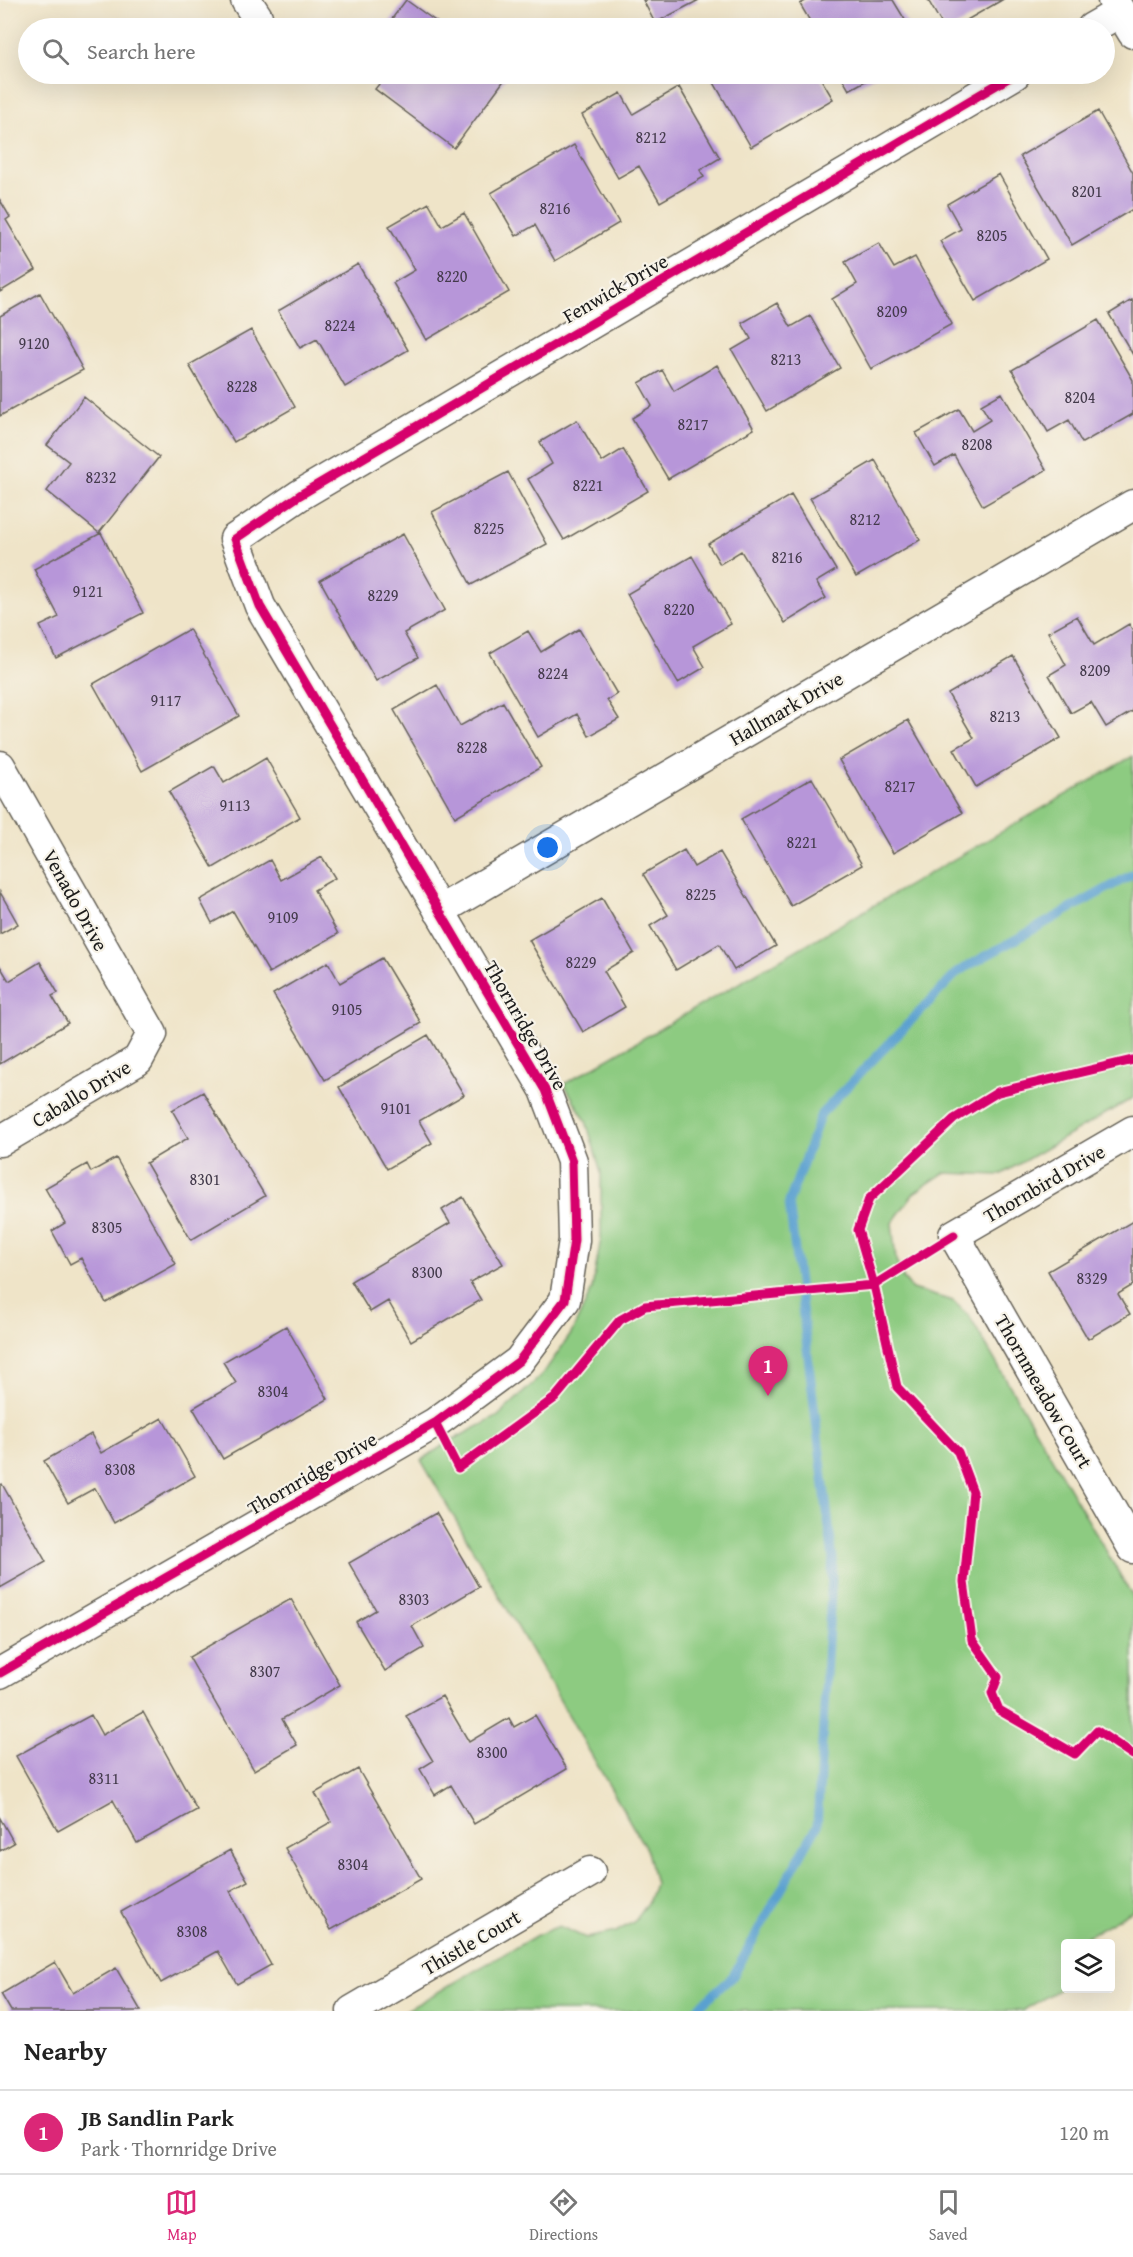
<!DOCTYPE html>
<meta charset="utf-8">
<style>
body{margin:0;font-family:"Gentium Book Plus",serif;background:#f6f6f6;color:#222}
.controls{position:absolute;right:18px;bottom:18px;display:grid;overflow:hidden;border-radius:6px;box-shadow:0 6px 24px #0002}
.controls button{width:54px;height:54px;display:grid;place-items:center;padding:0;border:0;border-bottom:2px solid #e0e0e0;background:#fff;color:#222;font:30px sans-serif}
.you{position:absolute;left:548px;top:848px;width:21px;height:21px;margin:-15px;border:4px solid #fff;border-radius:50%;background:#1a73e8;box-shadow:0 0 0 9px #1a73e833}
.badge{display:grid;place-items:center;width:39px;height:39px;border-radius:50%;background:#db2777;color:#fff;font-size:20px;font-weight:700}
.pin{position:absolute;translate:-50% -50px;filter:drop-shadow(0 2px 3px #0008)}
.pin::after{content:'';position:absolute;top:32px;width:21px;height:18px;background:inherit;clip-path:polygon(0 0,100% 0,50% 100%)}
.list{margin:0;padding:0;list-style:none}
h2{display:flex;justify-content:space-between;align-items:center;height:78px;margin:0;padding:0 24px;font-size:26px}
h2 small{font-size:20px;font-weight:400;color:#767676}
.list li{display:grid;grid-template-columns:39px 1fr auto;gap:18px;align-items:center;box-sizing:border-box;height:84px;padding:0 24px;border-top:2px solid #e0e0e0}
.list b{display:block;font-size:22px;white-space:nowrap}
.list p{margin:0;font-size:20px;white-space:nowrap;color:#767676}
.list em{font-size:20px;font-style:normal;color:#767676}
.icon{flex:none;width:33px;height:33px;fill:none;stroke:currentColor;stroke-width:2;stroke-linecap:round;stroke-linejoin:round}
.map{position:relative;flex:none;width:1133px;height:2011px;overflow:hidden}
.search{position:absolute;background:#fff;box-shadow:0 6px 24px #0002;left:18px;right:18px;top:18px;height:66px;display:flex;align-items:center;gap:15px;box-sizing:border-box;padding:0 21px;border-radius:33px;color:#767676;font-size:22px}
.sheet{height:162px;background:#fff}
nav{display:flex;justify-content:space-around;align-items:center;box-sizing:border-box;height:84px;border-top:2px solid #e0e0e0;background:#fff;font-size:16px;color:#767676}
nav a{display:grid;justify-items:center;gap:3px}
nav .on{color:#db2777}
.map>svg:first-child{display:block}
</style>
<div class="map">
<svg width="1133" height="2011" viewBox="0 0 1133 2011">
<rect width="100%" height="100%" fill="#f7f3e8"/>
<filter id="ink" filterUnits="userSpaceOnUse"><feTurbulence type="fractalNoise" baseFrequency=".0167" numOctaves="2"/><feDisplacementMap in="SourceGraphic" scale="12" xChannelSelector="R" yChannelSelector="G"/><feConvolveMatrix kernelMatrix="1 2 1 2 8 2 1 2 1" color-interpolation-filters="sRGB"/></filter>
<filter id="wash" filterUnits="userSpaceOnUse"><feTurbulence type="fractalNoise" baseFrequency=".008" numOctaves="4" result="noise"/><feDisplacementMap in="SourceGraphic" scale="24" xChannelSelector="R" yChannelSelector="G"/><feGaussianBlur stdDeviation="1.35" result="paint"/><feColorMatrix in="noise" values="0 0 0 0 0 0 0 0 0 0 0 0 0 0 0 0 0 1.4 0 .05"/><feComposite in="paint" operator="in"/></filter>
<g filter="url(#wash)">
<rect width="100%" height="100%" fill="#efe4c8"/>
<!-- green -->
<path fill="#8dcb81" stroke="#54744e" stroke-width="1.5" d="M1133,756V1098L1000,1175L944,1173L914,1193L892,1223L896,1260L903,1278L912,1289L953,1301L969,1316L1133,1597V1910L1075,1943L1066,1944L1065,1986L1022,2011H405L537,1935L559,1926L586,1938L616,1932L635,1921L648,1903L655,1884L647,1851L421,1460L450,1441L497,1417L542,1375L571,1334L592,1289L601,1238V1172L586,1121L564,1084Z"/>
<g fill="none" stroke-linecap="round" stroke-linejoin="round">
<!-- stream -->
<path stroke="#5aa0d0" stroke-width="9" d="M694,2011L733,1976L817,1826L833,1559L789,1202L821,1114L959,971L1133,874"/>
</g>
<g id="blocks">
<!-- building -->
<path fill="#b796d9" d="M406,0L445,28H385Z
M643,0H699L655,23Z
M807,0H893L910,28H814L800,4Z
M928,0H1002L953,28H944Z
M387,74H506L508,75L454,148L375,89Z
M722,74H818L833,99L751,147L712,79Z
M840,74H878L849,90Z
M679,87L720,158L700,170L704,177L660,202L639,166L618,178L582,115L621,93L633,114Z
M1098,111L1133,173V209L1072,245L1020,156Z
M574,145L619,223L555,261L535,225L516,236L491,193Z
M999,174L1047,259L975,301L940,241L961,229L947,204Z
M0,200L10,217L6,220L36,270L0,292Z
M429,203L442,226L464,213L509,292L426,340L393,283L415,270L389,226Z
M879,243L894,268L915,257L952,324L871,369L832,299L857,284L845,262Z
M358,264L408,350L345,387L317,339L300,348L278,311Z
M40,293L83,370L0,416V316Z
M1132,300L1133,303V355L1109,314Z
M777,303L791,327L810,316L840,368L767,411L732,350L751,339L742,323Z
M1098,320L1133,380V414L1082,443L1069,420L1048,432L1012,370Z
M251,330L295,407L234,442L189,365Z
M717,365L754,429L668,479L632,418L652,406L639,383L662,370L674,391Z
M1002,393L1046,470L983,506L954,455L935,466L916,433L959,409L972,431L990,420L981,405Z
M84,397L159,457L99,533L47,491L69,462L47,445Z
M577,420L602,462L623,449L648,491L564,540L528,479L552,464L540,442Z
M875,460L920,540L856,577L810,498Z
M508,472L547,544L471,585L432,512Z
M791,495L836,570L816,582L826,598L785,623L741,551L720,564L708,544Z
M101,533L143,613L56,658L40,626L59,617L34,569Z
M403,534L445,610L404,633L418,658L376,681L320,580Z
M692,556L731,624L693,646L705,667L678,683L627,594Z
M1077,616L1094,645L1129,624L1133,631V711L1106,727L1091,702L1071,713L1049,675L1066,665L1048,632Z
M189,629L239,716L142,771L93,684Z
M579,629L617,694L607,700L619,719L589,736L577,714L538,737L490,653L528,631L541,652Z
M1013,656L1061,738L976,787L954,749L974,738L948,694Z
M437,685L460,726L503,702L541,767L455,817L394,710Z
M908,720L962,813L893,853L839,760Z
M266,758L300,817L213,868L169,792L214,766L224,783Z
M812,778L862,865L791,906L741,819Z
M684,850L694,867L720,852L776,946L734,970L719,944L676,970L650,926L668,915L643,874Z
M322,857L335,878L314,890L338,934L269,973L233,911L212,923L200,900L270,860L281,880Z
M0,892L18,924L0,934Z
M602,898L634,953L604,971L625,1007L583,1032L529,940Z
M382,958L421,1023L325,1080L273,994L328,962L340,983Z
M40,962L58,993L52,996L68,1023L0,1064V966L9,981Z
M428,1035L464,1095L419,1121L432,1143L387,1169L339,1087Z
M203,1092L265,1196L191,1240L146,1163L188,1138L172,1110Z
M116,1158L176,1264L106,1303L81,1258L70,1264L52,1231L65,1223L45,1188L87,1164L91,1172Z
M463,1197L503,1264L470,1282L481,1300L411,1341L388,1301L370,1312L351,1281L450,1223L442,1210Z
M1133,1221V1285L1118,1294L1130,1314L1088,1339L1048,1271Z
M286,1326L328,1399L223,1459L193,1408L236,1383L223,1362Z
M162,1418L195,1476L114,1523L95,1488L68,1503L44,1461L91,1434L101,1453Z
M2,1484L46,1562L0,1588V1486Z
M436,1513L479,1587L412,1626L424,1648L385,1671L356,1622L376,1610L349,1563Z
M291,1599L340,1685L282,1719L297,1745L254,1770L189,1657Z
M442,1696L469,1742L509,1718L514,1727L535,1715L567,1769L474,1824L451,1785L435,1795L420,1769L433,1761L406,1716Z
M143,1712L197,1810L137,1843L113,1800L58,1831L16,1756L91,1715L102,1735Z
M358,1769L421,1879L331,1930L285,1848L331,1822L315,1793Z
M0,1818L14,1843L0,1851Z
M230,1850L248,1881L230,1891L271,1965L237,1984L218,1951L161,1983L121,1912Z
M55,1962L73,1993L116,1968L141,2011H11L1,1994Z"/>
</g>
</g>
<g filter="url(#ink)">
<use href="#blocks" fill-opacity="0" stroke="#666258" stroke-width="1.5"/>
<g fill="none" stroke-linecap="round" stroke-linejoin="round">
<!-- minor casing -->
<g stroke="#666258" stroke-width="33">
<path id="minor" d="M246,0L257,17
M1113,0L1133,33
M1092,28L1120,12
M0,766L152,1034L138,1060L0,1141
M439,911L1133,505
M1133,1131L954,1235L1133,1548
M0,1673L435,1423L519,1361L565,1300L574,1240L572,1161L545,1090L260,606L235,539L300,495L1015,74
M352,2011L590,1872"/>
</g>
<!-- minor -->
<use href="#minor" stroke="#fff" stroke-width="30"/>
<!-- cycleway casing -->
<g stroke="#f7f3e8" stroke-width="13">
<path id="cycleway" d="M1133,1060L998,1092L954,1119L869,1199L858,1230L874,1285L897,1387L958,1452L973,1492L964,1582L972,1640L998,1677L992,1693L999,1710L1075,1754L1097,1731L1133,1755
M435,1423L458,1468L555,1398L620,1320L645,1306L874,1285L954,1235
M0,1673L435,1423L519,1361L565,1300L574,1240L572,1161L545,1090L260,606L235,539L300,495L1015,74"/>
</g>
<!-- cycleway -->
<use href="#cycleway" stroke="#d6006c" stroke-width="9"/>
</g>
</g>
<g text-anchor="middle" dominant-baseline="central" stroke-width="4.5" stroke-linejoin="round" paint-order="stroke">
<!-- number labels -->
<g font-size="16" fill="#433a4b">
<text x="651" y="137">8212</text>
<text x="1087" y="191">8201</text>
<text x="555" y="208">8216</text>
<text x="992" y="235">8205</text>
<text x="452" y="276">8220</text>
<text x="892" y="311">8209</text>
<text x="340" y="325">8224</text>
<text x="34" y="343">9120</text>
<text x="786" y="359">8213</text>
<text x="242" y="386">8228</text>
<text x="1080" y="397">8204</text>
<text x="693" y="424">8217</text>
<text x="977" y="444">8208</text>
<text x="101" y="477">8232</text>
<text x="588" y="485">8221</text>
<text x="865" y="519">8212</text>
<text x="489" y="528">8225</text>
<text x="787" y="557">8216</text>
<text x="88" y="591">9121</text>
<text x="383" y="595">8229</text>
<text x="679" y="609">8220</text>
<text x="1095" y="670">8209</text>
<text x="553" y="673">8224</text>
<text x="166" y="700">9117</text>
<text x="1005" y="716">8213</text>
<text x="472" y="747">8228</text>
<text x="900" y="786">8217</text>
<text x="235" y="805">9113</text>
<text x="802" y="842">8221</text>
<text x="701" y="894">8225</text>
<text x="283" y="917">9109</text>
<text x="581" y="962">8229</text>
<text x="347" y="1009">9105</text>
<text x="396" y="1108">9101</text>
<text x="205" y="1179">8301</text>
<text x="107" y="1227">8305</text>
<text x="427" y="1272">8300</text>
<text x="1092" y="1278">8329</text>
<text x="273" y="1391">8304</text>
<text x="120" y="1469">8308</text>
<text x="414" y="1599">8303</text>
<text x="265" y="1671">8307</text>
<text x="492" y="1752">8300</text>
<text x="104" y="1778">8311</text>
<text x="353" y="1864">8304</text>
<text x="192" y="1931">8308</text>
</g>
<!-- street labels -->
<g font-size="20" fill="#1c1c1c" stroke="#f7f3e8">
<text transform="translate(615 288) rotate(-30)">Fenwick Drive</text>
<text transform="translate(786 708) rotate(-30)">Hallmark Drive</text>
<text transform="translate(76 900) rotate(61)">Venado Drive</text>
<text transform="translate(526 1025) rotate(60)">Thornridge Drive</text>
<text transform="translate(81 1093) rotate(-31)">Caballo Drive</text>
<text transform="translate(1044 1183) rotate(-30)">Thornbird Drive</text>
<text transform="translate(1044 1391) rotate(60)">Thornmeadow Court</text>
<text transform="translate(312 1473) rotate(-30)">Thornridge Drive</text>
<text transform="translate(471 1942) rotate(-30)">Thistle Court</text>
</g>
</g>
</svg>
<div class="controls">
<button><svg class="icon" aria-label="layers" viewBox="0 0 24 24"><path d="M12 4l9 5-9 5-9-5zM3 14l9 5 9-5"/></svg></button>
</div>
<div class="you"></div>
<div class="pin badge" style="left:768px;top:1396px">1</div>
<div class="search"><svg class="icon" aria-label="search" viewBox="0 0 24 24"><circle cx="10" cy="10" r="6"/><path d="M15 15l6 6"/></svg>Search here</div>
</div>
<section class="sheet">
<h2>Nearby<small></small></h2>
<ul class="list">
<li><span class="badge">1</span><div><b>JB Sandlin Park</b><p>Park · Thornridge Drive</p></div><em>120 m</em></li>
</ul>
</section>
<nav>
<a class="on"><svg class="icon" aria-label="map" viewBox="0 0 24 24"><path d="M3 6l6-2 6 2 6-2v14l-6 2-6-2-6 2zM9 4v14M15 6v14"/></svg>Map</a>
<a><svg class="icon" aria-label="directions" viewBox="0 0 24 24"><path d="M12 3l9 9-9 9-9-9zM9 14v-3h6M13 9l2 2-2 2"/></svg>Directions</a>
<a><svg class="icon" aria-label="saved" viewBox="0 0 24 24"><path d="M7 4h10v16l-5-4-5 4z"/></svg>Saved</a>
</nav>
